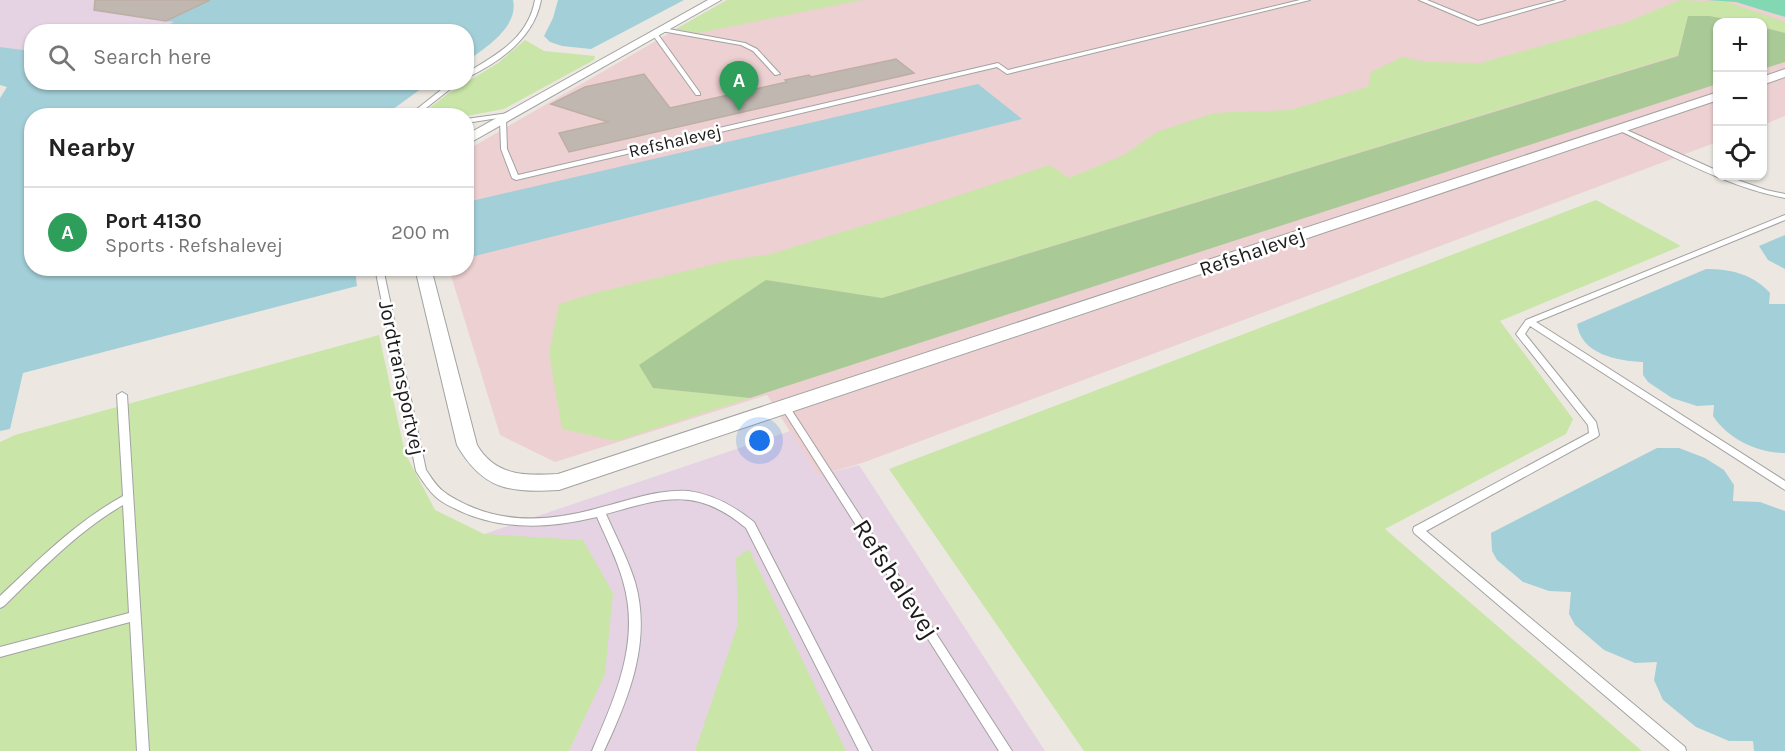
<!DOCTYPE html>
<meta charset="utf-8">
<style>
body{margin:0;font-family:Karla,sans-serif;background:#f6f6f6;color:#222}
.controls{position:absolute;right:18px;top:18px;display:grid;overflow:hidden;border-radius:12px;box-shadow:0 2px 4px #0004}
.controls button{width:54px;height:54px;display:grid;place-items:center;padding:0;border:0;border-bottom:2px solid #e0e0e0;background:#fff;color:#222;font:30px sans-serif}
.you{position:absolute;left:760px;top:441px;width:21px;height:21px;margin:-15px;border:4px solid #fff;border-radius:50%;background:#1a73e8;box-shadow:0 0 0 9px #1a73e833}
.badge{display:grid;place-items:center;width:39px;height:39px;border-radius:50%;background:#bc0a14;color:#fff;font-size:20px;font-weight:700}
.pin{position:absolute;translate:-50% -50px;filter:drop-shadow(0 2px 3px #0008)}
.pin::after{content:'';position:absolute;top:32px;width:21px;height:18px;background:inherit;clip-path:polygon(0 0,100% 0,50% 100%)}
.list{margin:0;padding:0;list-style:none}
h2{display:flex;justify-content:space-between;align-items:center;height:78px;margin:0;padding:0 24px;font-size:26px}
h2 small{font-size:20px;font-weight:400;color:#767676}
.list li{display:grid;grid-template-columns:39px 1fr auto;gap:18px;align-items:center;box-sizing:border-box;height:90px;padding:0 24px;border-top:2px solid #e0e0e0}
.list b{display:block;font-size:22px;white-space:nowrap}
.list p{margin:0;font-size:20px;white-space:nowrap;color:#767676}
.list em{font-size:20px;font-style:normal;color:#767676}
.icon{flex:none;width:33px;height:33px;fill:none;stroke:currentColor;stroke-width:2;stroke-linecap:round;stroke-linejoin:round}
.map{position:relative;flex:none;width:1785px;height:751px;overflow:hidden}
.search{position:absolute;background:#fff;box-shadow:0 2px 4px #0004;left:24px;top:24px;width:450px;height:66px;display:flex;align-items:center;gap:15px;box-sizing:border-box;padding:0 21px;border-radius:24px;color:#767676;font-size:22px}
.panel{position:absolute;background:#fff;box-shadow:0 2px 4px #0004;left:24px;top:108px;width:450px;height:168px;border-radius:24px}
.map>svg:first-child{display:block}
</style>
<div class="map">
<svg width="1785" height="751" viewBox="0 0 1785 751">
<rect width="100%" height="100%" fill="#ece8e1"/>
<!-- commercial -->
<path fill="#edd0d1" d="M727,0H1785V116L1763,125L1762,22H1718L1717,142L865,462L818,476L767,395L555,462L500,435L449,269L466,268L467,150Z"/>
<!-- industrial -->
<path fill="#e5d3e3" d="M0,0H211L168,20L175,22L156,31L32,32L31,51L0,47Z
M790,431L818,476L859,465L1045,751H569L604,674L484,534Z"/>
<!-- grass -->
<path fill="#c9e5a8" d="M727,0H862L698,33L676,29Z
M1680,0L1727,2L1785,22V33L1763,27L1762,22C1737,22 1714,16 1688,16L1678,55L881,298L766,280L653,388L750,398L616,441L562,429L549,353L559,304L595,293L727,261L771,254L930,205L1050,165L1069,178L1124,155L1157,132L1214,113L1290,110L1368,87L1371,72L1402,57L1426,62L1480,63L1627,22Z
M525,40L544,51L595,56L594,60L504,109L467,116L421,115L446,95L498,63Z
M1596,200L1681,246L1500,321L1573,419L1566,434L1385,529L1642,751H1084L889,469Z
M379,335L405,453L435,510L484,534L583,540L613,593L605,674L569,751H0V442L15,435Z
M749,549L846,751H695L738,624L736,558Z"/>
<!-- forest -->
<path fill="#a9ca97" d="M1688,16H1709L1742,22H1718L1717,84L750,398L653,388L639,365L766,280L882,298L1678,56Z
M1762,27L1785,33V62L1763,69Z"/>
<!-- pitch -->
<path fill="#82d8b2" d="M1706,0H1785V17L1736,2Z"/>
<!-- water -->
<path fill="#a3cfd8" d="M211,0H513C519,27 485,48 467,61L466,32L156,31L174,22L166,21Z
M558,0H684L591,49L562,46L550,42L544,36L553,18Z
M0,47L31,51L32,82L429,83L385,115L32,116V268L355,269L357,286L23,373L10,429L0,431V98L7,87L0,85Z
M978,84L1022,119L467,258V202Z
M1785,235V269L1768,260L1759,246Z
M1706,269C1730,269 1753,274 1770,293L1769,304H1785V453C1758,453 1728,439 1713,416L1714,405L1697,406L1672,398L1648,382L1643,375V362C1617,361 1581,354 1577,324Z
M1657,448H1679L1705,458L1724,470L1734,485L1733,501L1760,502L1785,511V751H1754L1753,741H1729L1696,727L1663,700L1654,680L1657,662L1635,663L1604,650L1575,625L1569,614L1571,592L1549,591L1523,582L1497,560L1492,551L1491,533Z"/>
<!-- building -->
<path fill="#c0b7b1" stroke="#bdaea4" stroke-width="1.5" d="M95,0H210L166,21L94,10Z
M896,59L914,73L569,152L559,133L608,122L551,104L585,87L644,74L670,108L787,82L785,80L809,75L811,77Z"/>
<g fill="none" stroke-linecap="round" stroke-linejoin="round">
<!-- lane casing -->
<g stroke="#a2a2a2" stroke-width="2">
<path id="lane" d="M535,0H541C534,38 500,62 466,78V73C498,54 528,38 535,0Z
M1300,0H1310L1007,74L997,67L516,180L512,178L501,149L500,120L503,118L506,120L507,149L518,175L998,63L1008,70Z
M1419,0H1427L1478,21L1556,0H1565L1478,25Z
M663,28L745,43L757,49L780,74L775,75L753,51L741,45L661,31L660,30Z
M653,33H657L700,93V95H696L652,34Z
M451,82H459L416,116H408Z
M509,113L512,115L511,116L466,123V119Z
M1620,127L1718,171V176H1726L1766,190L1785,194V198C1727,187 1671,155 1618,130V128Z
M1785,215V220L1536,322L1785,481V490L1530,326L1525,334L1596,422L1599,435L1597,437L1426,531L1685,747L1686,751H1670L1414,533L1413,530L1414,527L1589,433L1588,425L1516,334L1526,320Z
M375,268H383L426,470C431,477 436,486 443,491C450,497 459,501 467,505C510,525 558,520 602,507C631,500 658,489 688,491C713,494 734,506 754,522L872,751H859L746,528C696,486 663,498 606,514C616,537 628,559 635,582C652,641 629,698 604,751H592C615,697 641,642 623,581C617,559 606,538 597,517C551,528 504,531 460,511C452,507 442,503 436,497C428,490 422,480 416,471Z
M122,392L127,395L149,751H137L130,622L0,657V647L129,613L123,505C78,531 41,570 4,606L0,608V596C39,559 76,522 123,496L117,395Z
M786,405L789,406L1012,751H999L783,410L781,408L783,406Z"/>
</g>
<!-- street casing -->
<g stroke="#a2a2a2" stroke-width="2">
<path id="street" d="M708,0H721L466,145V135Z
M1785,69V77L1762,85V77Z
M1718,92V100L559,490C510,493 483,490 457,445L415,268H431L477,445C495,476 525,476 558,474Z"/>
</g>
<!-- lane -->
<use href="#lane" fill="#fff" fill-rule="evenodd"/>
<!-- street -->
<use href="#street" fill="#fff" fill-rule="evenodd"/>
</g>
<g text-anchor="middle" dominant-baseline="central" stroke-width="5" stroke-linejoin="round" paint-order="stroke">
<!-- far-street labels -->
<g font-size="18" fill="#1b1b1b" stroke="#fff">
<text transform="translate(675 141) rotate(-13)">Refshalevej</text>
</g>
<!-- street labels -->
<g font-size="21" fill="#1b1b1b" stroke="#fff">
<text transform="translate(1252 252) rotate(-19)">Refshalevej</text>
<text transform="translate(402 378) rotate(78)">Jordtransportvej</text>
</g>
<!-- near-street labels -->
<g font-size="26" fill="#1b1b1b" stroke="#fff">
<text transform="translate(896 579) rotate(57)">Refshalevej</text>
</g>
</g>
</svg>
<div class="controls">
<button>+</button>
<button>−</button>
<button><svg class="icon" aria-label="locate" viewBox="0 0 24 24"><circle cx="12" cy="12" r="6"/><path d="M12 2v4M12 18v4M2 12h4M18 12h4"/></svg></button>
</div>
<div class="you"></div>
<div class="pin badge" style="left:739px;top:111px;background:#2e9e5b">A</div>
<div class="search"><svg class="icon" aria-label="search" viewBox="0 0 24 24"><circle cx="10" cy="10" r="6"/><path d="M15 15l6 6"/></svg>Search here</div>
<section class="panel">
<h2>Nearby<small></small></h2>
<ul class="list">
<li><span class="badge" style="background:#2e9e5b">A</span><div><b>Port 4130</b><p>Sports · Refshalevej</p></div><em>200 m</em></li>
</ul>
</section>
</div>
